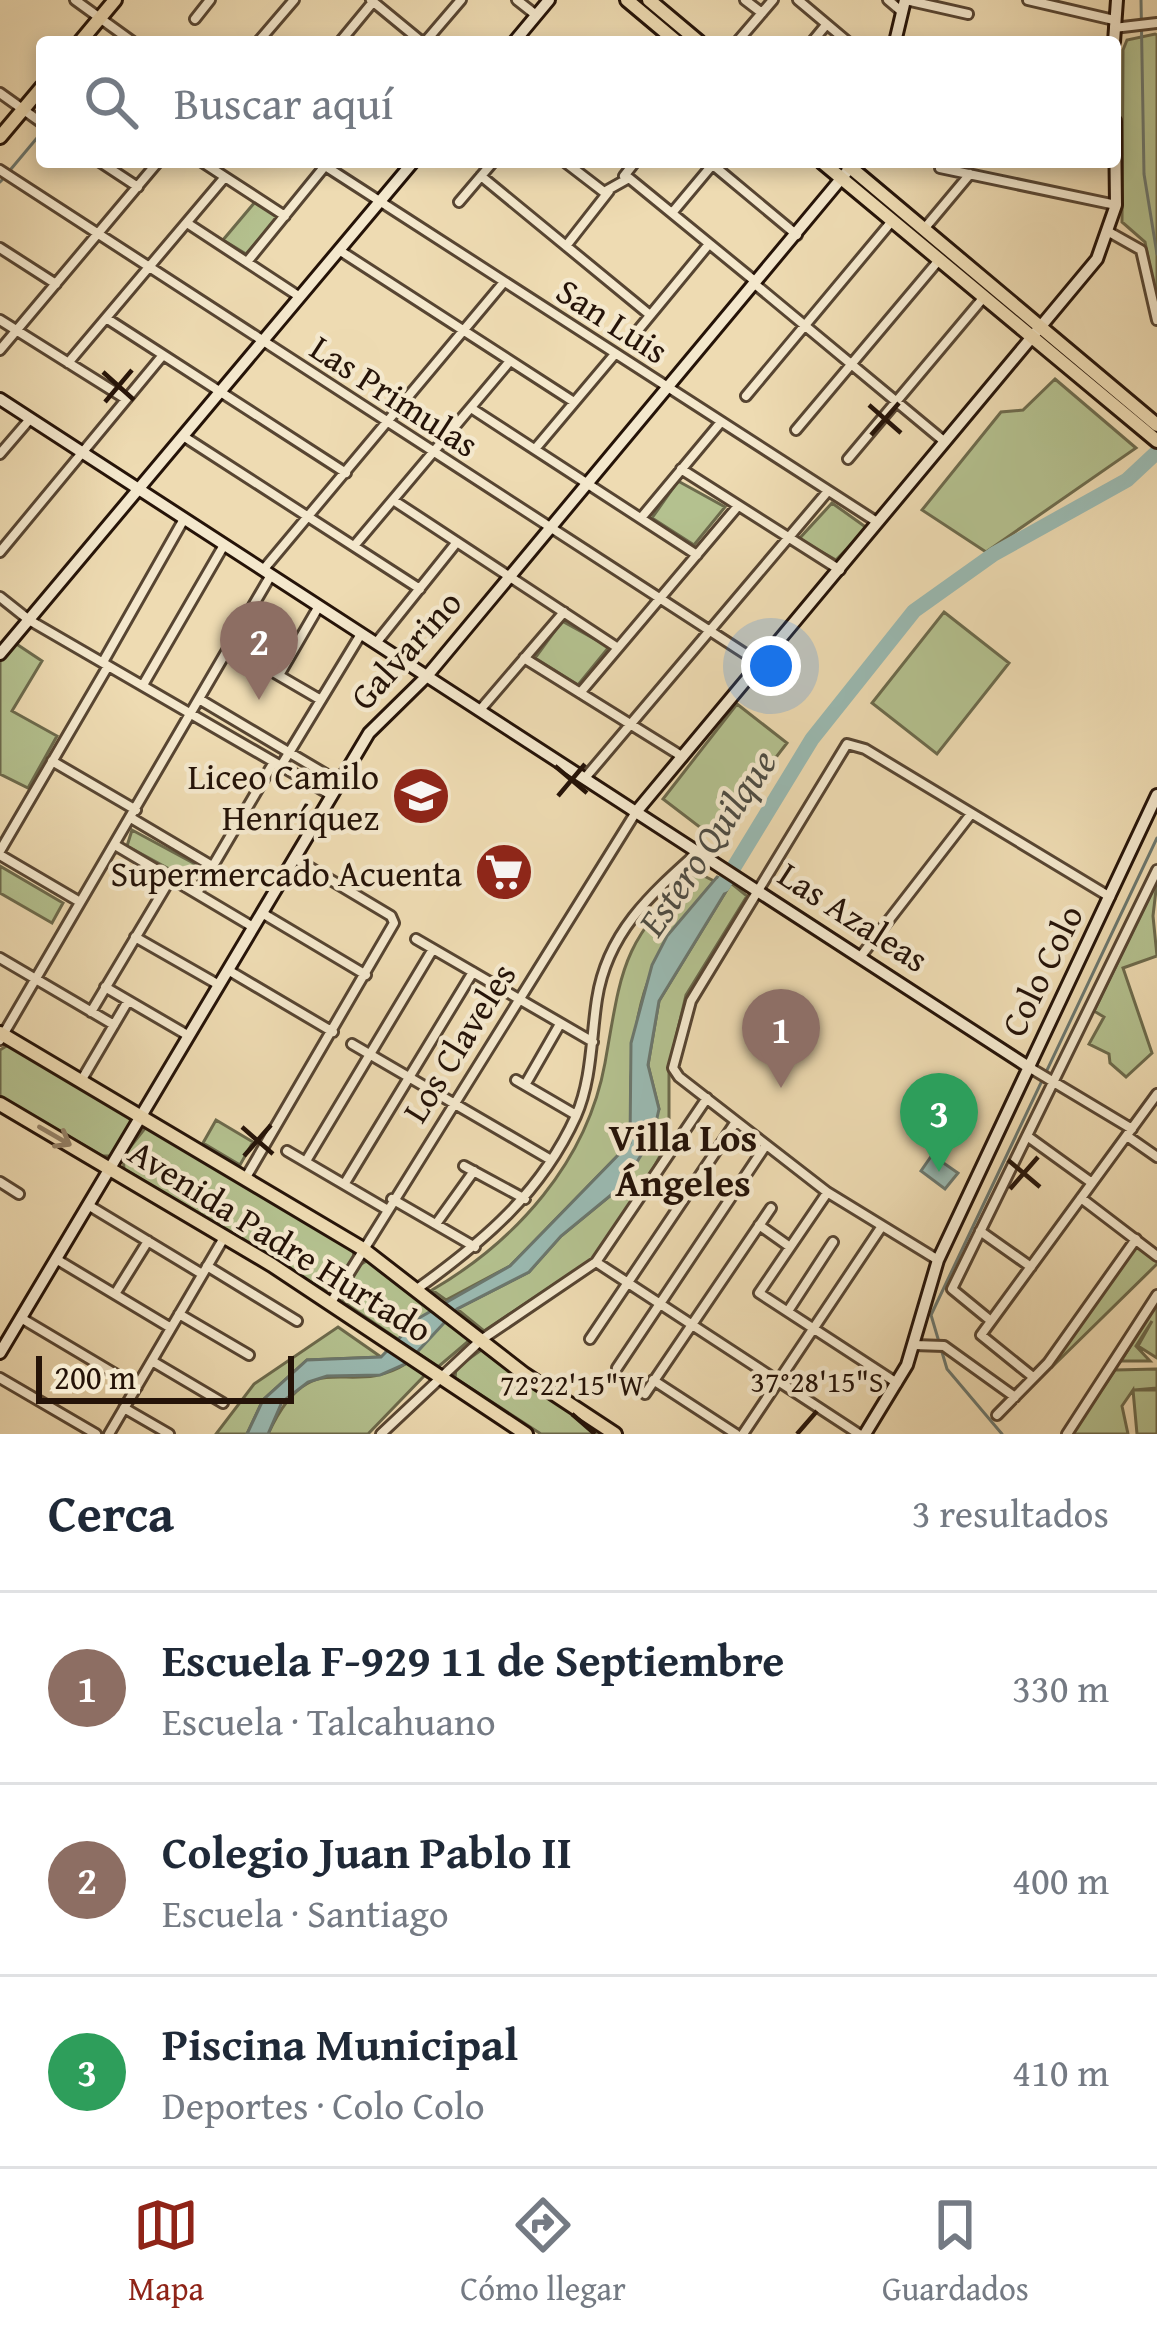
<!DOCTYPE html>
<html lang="es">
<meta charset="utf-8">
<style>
body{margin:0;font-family:"Gentium Book Plus",serif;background:#f2f2f3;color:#1f2937}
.scale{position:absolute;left:36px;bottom:30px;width:258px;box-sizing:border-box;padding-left:12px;border:6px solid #251308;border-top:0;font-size:33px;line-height:42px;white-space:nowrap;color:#251308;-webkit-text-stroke:9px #f4e8cd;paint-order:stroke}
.you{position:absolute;left:771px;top:666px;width:42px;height:42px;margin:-30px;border:9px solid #fff;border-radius:50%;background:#1a73e8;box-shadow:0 0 0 18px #1a73e833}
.badge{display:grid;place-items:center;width:78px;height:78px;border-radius:50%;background:#8f2418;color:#fff;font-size:39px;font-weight:700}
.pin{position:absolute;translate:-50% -99px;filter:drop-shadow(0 3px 6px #0008)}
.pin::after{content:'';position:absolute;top:63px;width:42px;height:36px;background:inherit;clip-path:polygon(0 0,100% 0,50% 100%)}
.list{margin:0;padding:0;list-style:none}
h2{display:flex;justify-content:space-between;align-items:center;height:156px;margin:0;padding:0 48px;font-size:51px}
h2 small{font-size:39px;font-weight:400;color:#747a83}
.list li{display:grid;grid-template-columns:78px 1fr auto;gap:36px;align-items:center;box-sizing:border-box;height:192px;padding:0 48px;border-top:3px solid #e0e1e3}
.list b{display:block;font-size:45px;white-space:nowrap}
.list p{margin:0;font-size:39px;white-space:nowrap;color:#747a83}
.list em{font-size:39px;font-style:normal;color:#747a83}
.icon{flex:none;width:66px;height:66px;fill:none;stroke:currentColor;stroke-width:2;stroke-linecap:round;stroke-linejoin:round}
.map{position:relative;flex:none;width:1157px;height:1434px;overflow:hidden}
.search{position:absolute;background:#fff;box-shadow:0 6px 18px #0003;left:36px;right:36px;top:36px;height:132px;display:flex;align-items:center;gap:30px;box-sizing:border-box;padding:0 42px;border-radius:12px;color:#747a83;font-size:45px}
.sheet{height:732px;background:#fff}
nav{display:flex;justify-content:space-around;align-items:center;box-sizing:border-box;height:168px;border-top:3px solid #e0e1e3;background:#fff;font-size:33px;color:#747a83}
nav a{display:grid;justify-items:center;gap:6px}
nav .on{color:#8f2418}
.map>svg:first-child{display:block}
</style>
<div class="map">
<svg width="1157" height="1434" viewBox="0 0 1157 1434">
<rect width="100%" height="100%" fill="#eedbb2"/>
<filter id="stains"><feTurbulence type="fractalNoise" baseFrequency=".00167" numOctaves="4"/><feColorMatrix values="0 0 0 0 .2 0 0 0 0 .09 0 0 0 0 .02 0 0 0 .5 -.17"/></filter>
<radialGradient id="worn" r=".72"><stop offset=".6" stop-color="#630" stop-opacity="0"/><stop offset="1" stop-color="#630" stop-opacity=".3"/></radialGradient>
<!-- green -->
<path fill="#b4c18f" stroke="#6c6a4c" stroke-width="3" d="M1155,34L1157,35V303L1145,242L1122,222L1123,50L1127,40Z
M255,202L278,217L246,254L223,240Z
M1055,379L1136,448L986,552L922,510L1001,412L1023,410Z
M678,481L725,507L694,545L652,518Z
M832,503L867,528L836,560L799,539Z
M944,612L1009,663L937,754L872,703Z
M562,621L609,647L578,685L535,658Z
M15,643L42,661L12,711L57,736L28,788L0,774V662Z
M737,704L787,743L714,838L663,799Z
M132,830L197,865L193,882L127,846Z
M0,866L63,903L52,923L0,893Z
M696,872L714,881C655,953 637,981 631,1077C630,1099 633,1120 630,1143L510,1266L446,1300L432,1290C516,1241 587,1162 605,1063C622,967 621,942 696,872Z
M1157,881L1153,916L1157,956L1123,968L1152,1053L1126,1077L1110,1063L1109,1054L1089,1044L1104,1017L1094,1011Z
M731,883L747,896L686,995L669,1067V1139L645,1184L594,1258L484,1331L457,1309L529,1272L561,1236L622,1186L659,1109L648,1065L659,1001Z
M8,1045L128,1115L132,1124L111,1156H102L0,1096V1050Z
M216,1120L253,1142L240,1165L203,1143Z
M146,1127L353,1249L354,1257L334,1287L324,1290L124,1169L123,1156Z
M1136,1239L1157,1256V1264L1052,1367L1048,1363Z
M370,1260L471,1339L438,1367L342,1301C340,1287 356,1263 370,1260Z
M1157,1303V1358L1138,1346L1152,1321L1136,1346L1150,1361H1121Z
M338,1327L381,1357L307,1360L263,1400L247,1434H216L254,1384Z
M484,1348L609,1434H541L455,1378L456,1368Z
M407,1363L425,1375L368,1434H268C312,1339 348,1401 407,1363Z
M1157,1369V1388L1134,1390H1157V1434H1137L1133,1390L1122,1406L1128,1434H1072L1115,1370Z"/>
<!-- water -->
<path fill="#9abab2" stroke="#6b776e" stroke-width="3" d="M717,877L731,883L659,1001L648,1065L659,1109L653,1136L622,1186L561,1236L529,1272L457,1309L407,1363L380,1375L327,1376L308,1382L282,1402L268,1434H247L263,1400L307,1360L381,1357L419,1318L510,1266L630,1143L631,1043L652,965L667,936Z
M932,1155L958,1173L945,1189L921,1171Z"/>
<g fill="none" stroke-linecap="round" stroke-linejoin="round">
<!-- stream -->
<path stroke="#6b776e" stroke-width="3" d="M1141,0L1144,174L1157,254
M11,169L42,132
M0,182L2,180
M1002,1434L947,1369L931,1315L1157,838"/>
<!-- river -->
<path stroke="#9abab2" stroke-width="15" d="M723,885L812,739L914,611L994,554L1127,480L1157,452"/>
<!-- street casing -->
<g stroke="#574532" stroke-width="14">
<path id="street" d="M75,0L133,42
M371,0L422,42
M517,0L536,15
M745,0L762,13
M798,0L848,42
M888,0L901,11
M906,0L968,14
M1028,0L1114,20
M195,19L210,0
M1114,28L1157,23
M258,42L294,0
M340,42L373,2
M425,42L461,0
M737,42L773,0
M812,42L826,25
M0,93L42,123
M100,162L138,187
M202,162L285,216
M319,162L877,522
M565,162L604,192L629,178L756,282
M713,165L797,235
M940,168L1116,205
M0,170L761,664
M481,176L650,315
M624,176L635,162
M459,202L493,162
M672,213L713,164
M187,223L300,297
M924,229L970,174
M1109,232L1141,250L1157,320
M566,246L609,191
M0,248L56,284
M339,250L574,402
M247,262L325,166
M756,285L945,442
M106,318L346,473
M0,320L126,399
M639,329L709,244
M0,350L158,162
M68,363L225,177
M746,396L892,221
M471,408L697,555
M796,430L939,260
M183,436L420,589
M535,449L615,354
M0,454L30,419
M848,459L984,297
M681,469L840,570
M393,500L618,648
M641,518L721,422
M354,546L510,361
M0,552L163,355
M263,570L504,282
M0,597L29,620L331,795
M376,643L457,542
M230,647L321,700
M524,658L683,757
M103,662L184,519
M279,675L319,606
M143,685L224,545
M580,693L738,506
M199,699L339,782
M480,710L564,612
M52,761L136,810
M281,766L361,634
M585,778L828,491
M131,818L212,866
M115,845L253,927
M0,851L108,666
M0,855L80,902
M197,893L274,762
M262,913L366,975
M135,937L219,985
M416,939L593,1042
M861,956L971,814
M0,958L114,1025
M228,970L333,1032
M105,987L189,1036
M91,1012L171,878
M0,1040L271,575
M352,1044L551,1160
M1027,1066L1132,1129
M516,1080L576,1115
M81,1081L128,1001
M525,1085L560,1024
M1027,1136L1092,1183
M1127,1136L1157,1157
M287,1151L386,1209
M306,1161L433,949
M464,1166L525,1199
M245,1179L394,923L391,916L294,858
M0,1182L19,1194
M345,1183L473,972
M827,1193L759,1293L897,1383
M1081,1198L1157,1256
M392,1199L475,1247
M88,1205L202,1274
M436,1224L474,1171
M759,1225L790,1247
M980,1231L1031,1267
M56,1259L171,1328
M938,1260L827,1192L679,1077L673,1068L691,1001L847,744L865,749L1110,897
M596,1262L859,1434
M207,1266L297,1321
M417,1289C484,1241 541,1193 576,1116C592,1080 591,1037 597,999C607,933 651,894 698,852
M115,1294L148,1241
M330,1304L636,812
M788,1311L833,1242
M179,1314L249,1355
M21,1318L137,1387
M991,1321L952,1289L1157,870
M590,1339L735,1123
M914,1345L944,1346L1015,1397
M152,1361L223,1403
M617,1368L764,1148
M1033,1377L981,1335L1157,1094
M0,1378L96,1434
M653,1380L736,1434
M645,1394L771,1208
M124,1408L169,1434
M997,1415L1048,1363L1136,1239
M109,1434L225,1236
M381,1434L481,1340L596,1262L707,1098
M743,1434L882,1226
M1067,1434L1157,1295"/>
</g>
<!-- secondary casing -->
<g stroke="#251308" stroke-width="16">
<path id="secondary" d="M514,42L549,0
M895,42L905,0
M1114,42L1117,0
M0,399L1027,1066
M0,654L413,162
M636,812L1097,259L1116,205L1115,121
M0,1353L369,733L427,676L855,162
M865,1434L907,1365L938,1260L1157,795"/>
</g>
<!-- primary casing -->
<g stroke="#251308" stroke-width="18">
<path id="primary" d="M627,0L677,42
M649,0L699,42
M80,42L115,0
M0,137L42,87
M822,162L1157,441
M844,162L1157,425
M0,1033L363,1249L524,1374L615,1434
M0,1104L272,1265L526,1434"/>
</g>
<!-- street -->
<use href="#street" stroke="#f4e8cd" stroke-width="8"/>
<!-- secondary -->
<use href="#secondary" stroke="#f4e8cd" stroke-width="10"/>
<!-- primary -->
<use href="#primary" stroke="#eedbb2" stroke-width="12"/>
</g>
<!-- one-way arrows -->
<defs><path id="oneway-shaft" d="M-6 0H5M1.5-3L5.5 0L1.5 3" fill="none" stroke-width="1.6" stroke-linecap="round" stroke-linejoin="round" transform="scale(3)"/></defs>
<use stroke="#948166" href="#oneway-shaft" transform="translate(55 1136) rotate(30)"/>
<!-- ticks -->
<path fill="none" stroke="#251308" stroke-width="4.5" d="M103,372L134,400M105,402L132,370M869,405L901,433M871,435L899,403M555,766L587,793M558,796L585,764M242,1127L273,1154M244,1156L271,1125M1008,1160L1040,1187M1010,1189L1038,1157M572,1414L595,1434M797,1434L817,1411"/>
<!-- icons -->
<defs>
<g id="school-disc" transform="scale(3)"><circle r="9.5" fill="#8f2418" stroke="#f4e8cd"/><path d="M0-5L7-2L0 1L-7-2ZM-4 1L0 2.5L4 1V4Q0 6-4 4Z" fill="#fff"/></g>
<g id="supermarket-disc" transform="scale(3)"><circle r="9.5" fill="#8f2418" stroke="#f4e8cd"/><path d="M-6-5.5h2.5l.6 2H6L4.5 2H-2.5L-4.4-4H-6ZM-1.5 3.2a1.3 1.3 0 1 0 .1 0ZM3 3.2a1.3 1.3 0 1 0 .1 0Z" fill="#fff"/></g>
</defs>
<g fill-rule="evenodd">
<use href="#school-disc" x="421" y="796"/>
<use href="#supermarket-disc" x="504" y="872"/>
</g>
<g text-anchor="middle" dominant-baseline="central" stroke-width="9" stroke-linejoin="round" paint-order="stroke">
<!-- street labels -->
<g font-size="36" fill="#251308" stroke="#f4e8cd">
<text transform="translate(613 320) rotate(33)">San Luis</text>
<text transform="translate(395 395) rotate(33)">Las Primulas</text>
<text transform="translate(405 649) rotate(-48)">Galvarino</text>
<text transform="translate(854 916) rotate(33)">Las Azaleas</text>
<text transform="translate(1041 970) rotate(-64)">Colo Colo</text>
<text transform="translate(458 1042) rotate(-58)">Los Claveles</text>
<text transform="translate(281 1240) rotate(32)">Avenida Padre Hurtado</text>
</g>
<!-- poi labels -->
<g font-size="36" fill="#251308" stroke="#f4e8cd" text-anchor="end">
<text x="379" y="775">Liceo Camilo<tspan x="379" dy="41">Henríquez</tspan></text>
<text x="462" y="872">Supermercado Acuenta</text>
</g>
<!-- water labels -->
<g font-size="39" font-style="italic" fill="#4e4d44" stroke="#f4e8cd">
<text transform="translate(706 842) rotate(-56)">Estero Quilque</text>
</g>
<!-- neighbourhood labels -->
<g font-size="39" font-weight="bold" fill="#251308" stroke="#f4e8cd">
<text x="683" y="1136">Villa Los<tspan x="683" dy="45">Ángeles</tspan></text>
</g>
</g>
<g font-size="30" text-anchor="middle" fill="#251308" stroke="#f4e8cd" stroke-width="9" stroke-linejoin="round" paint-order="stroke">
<text x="817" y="1392">37°28'15"S</text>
<text x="572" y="1395">72°22'15"W</text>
</g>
<rect width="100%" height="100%" filter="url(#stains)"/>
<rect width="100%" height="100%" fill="url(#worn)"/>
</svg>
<div class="scale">200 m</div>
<div class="you"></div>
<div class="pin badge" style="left:781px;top:1088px;background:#8d6e63">1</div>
<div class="pin badge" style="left:259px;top:700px;background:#8d6e63">2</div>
<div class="pin badge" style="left:939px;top:1172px;background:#2e9e5b">3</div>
<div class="search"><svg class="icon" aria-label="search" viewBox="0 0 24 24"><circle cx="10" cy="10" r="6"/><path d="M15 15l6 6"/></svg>Buscar aquí</div>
</div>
<section class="sheet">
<h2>Cerca<small>3 resultados</small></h2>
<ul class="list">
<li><span class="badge" style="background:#8d6e63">1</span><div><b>Escuela F-929 11 de Septiembre</b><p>Escuela · Talcahuano</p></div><em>330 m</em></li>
<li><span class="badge" style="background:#8d6e63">2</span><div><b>Colegio Juan Pablo II</b><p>Escuela · Santiago</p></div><em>400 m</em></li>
<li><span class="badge" style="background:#2e9e5b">3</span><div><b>Piscina Municipal</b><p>Deportes · Colo Colo</p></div><em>410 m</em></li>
</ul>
</section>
<nav>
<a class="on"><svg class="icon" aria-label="map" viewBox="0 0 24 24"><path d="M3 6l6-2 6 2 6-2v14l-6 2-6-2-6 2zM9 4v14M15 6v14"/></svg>Mapa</a>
<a><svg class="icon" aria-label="directions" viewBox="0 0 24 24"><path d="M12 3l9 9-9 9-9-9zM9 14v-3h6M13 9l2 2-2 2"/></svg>Cómo llegar</a>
<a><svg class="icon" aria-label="saved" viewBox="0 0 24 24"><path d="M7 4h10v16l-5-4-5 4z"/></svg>Guardados</a>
</nav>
